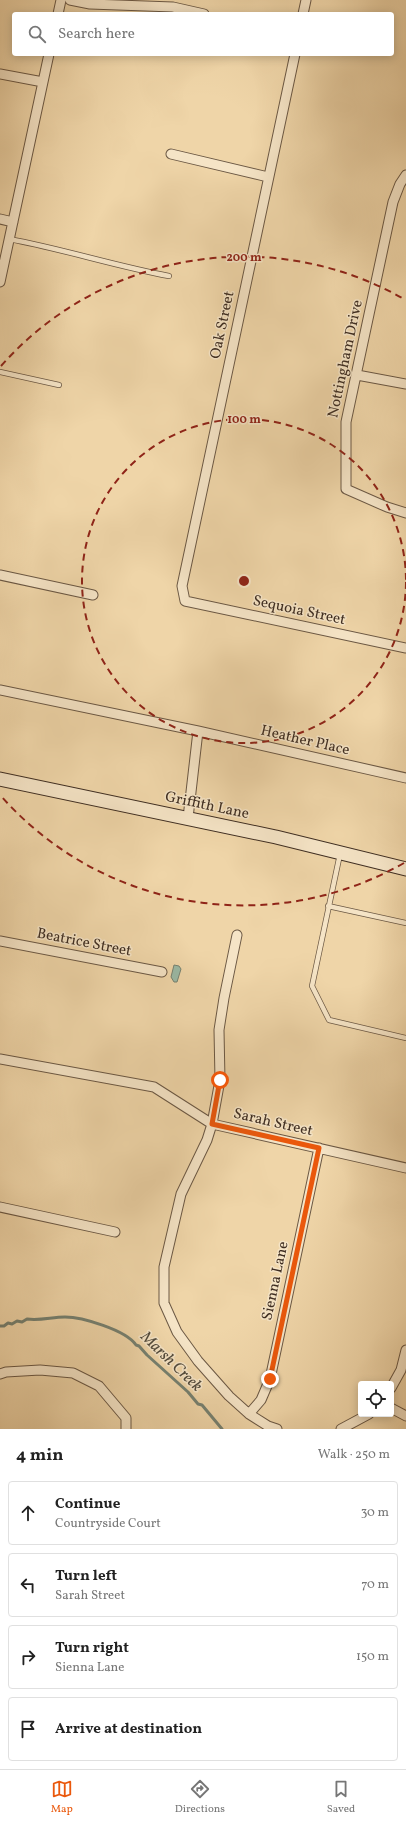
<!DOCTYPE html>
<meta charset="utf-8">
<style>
body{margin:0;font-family:Vollkorn,serif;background:#f2f2f2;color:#222}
.controls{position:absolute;right:12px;bottom:12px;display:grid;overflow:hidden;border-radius:4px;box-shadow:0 2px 10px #0003}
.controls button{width:36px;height:36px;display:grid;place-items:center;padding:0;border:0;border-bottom:1px solid #e0e0e0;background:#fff;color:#222;font:20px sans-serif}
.stop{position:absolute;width:12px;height:12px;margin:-9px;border:3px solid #ea580c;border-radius:50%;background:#fff}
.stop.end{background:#ea580c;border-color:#fff;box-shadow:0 1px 4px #0008}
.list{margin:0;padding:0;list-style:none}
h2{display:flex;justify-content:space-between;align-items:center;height:52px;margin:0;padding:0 16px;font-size:17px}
h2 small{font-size:13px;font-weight:400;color:#767676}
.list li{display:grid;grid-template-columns:26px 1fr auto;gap:12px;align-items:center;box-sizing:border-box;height:64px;margin:0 8px 8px;padding:0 8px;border:1px solid #e0e0e0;border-radius:4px}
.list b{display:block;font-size:15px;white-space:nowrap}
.list p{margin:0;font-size:13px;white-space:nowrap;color:#767676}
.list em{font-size:13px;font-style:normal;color:#767676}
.icon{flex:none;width:22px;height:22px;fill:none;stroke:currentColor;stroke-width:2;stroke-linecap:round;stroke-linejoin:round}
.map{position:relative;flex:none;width:406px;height:1429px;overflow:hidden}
.search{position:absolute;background:#fff;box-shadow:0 2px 10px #0003;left:12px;right:12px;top:12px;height:44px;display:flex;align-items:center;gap:10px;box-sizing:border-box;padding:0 14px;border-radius:4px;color:#767676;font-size:15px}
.sheet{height:340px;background:#fff}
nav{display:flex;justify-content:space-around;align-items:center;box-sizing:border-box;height:56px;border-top:1px solid #e0e0e0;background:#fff;font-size:11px;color:#767676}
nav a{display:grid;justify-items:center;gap:2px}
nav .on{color:#ea580c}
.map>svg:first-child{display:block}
</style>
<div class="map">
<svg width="406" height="1429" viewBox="0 0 406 1429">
<rect width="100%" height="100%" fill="#efd5a8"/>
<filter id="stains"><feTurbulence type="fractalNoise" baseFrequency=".005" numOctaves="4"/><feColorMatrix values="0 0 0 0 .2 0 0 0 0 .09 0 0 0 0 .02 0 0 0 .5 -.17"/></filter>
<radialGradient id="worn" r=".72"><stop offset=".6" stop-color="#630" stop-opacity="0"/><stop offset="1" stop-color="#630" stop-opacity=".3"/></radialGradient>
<!-- water -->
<path fill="#9ab9a5" stroke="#768171" d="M174,965L179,966L181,969L177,982H174L171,977Z"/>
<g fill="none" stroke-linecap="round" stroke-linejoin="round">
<!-- stream -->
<path stroke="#768171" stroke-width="3" d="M0,1326H4L8,1323L12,1324L17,1321L22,1322L27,1319C40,1321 52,1317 65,1317C82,1317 126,1330 136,1345L139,1346L147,1355L188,1392L198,1404L202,1405L222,1429"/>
<!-- lane casing -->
<g stroke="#6b5844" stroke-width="6">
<path id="lane" d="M9,239C63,249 115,266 169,276
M0,372L59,385
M340,854L312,986L329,1020L406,1038
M328,906L406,923"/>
</g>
<!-- street casing -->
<g stroke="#6b5844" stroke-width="11">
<path id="street" d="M70,0L90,4L173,7L204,14
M58,14L61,0
M303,14L306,0
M295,54L182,586L185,601L406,648
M0,74L43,82
M171,154L268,177
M406,175L400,184L393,202L346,422V489L387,507L406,513
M0,219L13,222
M0,282L49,54
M357,375L406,384
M0,575L93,595
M0,690L198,731L406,778
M188,818L198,731
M237,935L224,998L219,1030L220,1080L212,1124L207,1140L181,1194L164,1267V1303L177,1332L198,1361L229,1396L249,1414L268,1426L277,1429
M0,941L162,972
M0,1059L154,1087L212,1124L406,1168
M0,1207L115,1232
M0,1374L6,1372L40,1370L73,1373L99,1386L126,1418V1429
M391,1388L401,1370L406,1350
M391,1408L406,1416
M249,1414L261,1400L270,1379L319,1148
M341,1429L369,1414"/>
</g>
<!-- secondary casing -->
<g stroke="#3f2e22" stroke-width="15">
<path id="secondary" d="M0,779L276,837L406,869"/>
</g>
<!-- lane -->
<use href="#lane" stroke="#f5e4c6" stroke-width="4.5"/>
<!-- street -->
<use href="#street" stroke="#f5e4c6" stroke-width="9"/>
<!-- secondary -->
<use href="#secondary" stroke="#f5e4c6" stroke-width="13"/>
</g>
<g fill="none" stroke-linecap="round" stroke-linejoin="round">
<!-- route -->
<path stroke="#ea580c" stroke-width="5" d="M220,1080L212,1124L319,1148L270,1379"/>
</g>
<!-- distance rings -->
<g fill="none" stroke="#8f2418" stroke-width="2" stroke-dasharray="7 5">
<path d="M406 582A162 162 0 1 1 406 580"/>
<path d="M404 863A324 324 0 0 1 1 796M1 366A324 324 0 0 1 404 299"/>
</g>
<g text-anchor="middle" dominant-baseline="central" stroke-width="3" stroke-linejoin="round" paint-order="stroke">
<!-- street labels -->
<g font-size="15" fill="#3f2e22" stroke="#f5e4c6">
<text transform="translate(223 325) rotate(-78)">Oak Street</text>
<text transform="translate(346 359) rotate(-78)">Nottingham Drive</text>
<text transform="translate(299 611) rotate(12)">Sequoia Street</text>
<text transform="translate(305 741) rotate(13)">Heather Place</text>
<text transform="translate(207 806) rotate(12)">Griffith Lane</text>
<text transform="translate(84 943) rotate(11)">Beatrice Street</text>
<text transform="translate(273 1123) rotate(13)">Sarah Street</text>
<text transform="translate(276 1281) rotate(-78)">Sienna Lane</text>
</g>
<!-- water labels -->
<g font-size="16" font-style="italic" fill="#514a3c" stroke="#f5e4c6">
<text transform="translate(171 1362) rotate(44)">Marsh Creek</text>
</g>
</g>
<circle cx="244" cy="581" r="6" fill="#8f2418" stroke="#f5e4c6" stroke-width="2"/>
<g font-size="12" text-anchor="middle" font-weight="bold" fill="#8f2418" stroke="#f5e4c6" stroke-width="3" stroke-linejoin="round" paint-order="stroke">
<text x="244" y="261">200 m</text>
<text x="244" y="423">100 m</text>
</g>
<rect width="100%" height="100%" filter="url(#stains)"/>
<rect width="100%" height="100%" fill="url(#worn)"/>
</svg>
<div class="controls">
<button><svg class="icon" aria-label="locate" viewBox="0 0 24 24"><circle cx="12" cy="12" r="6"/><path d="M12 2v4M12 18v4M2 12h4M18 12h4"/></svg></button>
</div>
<div class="stop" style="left:220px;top:1080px"></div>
<div class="stop end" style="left:270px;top:1379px"></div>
<div class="search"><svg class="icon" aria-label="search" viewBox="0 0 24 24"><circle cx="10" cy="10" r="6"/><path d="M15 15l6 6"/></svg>Search here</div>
</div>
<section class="sheet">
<h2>4 min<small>Walk · 250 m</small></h2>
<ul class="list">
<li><svg class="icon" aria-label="ahead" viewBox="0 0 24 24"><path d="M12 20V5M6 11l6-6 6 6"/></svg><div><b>Continue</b><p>Countryside Court</p></div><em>30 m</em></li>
<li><svg class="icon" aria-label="left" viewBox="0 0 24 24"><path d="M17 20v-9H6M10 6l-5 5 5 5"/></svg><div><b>Turn left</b><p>Sarah Street</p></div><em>70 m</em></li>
<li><svg class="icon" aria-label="right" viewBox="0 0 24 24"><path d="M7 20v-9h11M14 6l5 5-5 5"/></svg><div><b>Turn right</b><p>Sienna Lane</p></div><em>150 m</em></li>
<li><svg class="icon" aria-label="arrive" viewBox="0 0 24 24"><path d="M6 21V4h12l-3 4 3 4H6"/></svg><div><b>Arrive at destination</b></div></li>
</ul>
</section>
<nav>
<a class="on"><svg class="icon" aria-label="map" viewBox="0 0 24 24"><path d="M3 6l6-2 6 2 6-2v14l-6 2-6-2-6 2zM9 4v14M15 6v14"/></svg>Map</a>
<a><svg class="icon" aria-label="directions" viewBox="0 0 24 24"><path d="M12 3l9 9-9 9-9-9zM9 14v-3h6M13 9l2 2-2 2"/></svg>Directions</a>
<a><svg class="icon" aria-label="saved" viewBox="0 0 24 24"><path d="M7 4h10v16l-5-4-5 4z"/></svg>Saved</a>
</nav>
